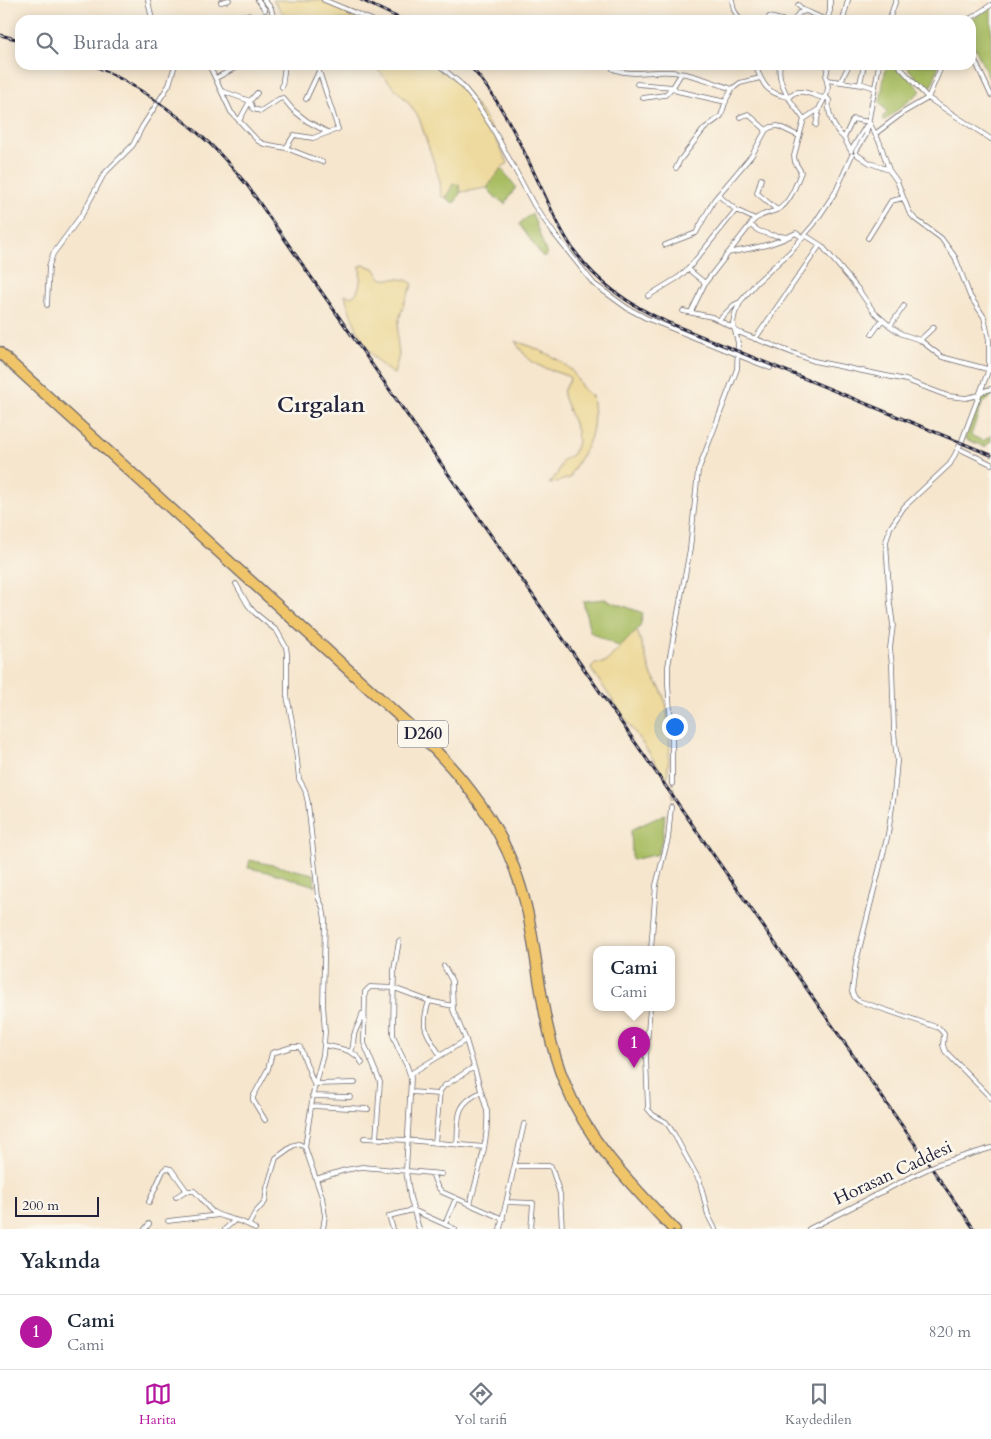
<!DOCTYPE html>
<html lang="tr">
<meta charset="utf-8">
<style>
body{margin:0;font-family:Cardo,serif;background:#f2f2f3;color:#1f2937}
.scale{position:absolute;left:15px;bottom:12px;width:84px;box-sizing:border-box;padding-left:5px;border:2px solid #22223b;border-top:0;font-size:14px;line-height:18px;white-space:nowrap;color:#22223b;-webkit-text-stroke:4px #fbf7ec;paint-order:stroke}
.you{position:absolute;left:674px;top:726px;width:18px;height:18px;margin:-12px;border:4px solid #fff;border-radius:50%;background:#1a73e8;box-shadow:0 0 0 8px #1a73e833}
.badge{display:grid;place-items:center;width:32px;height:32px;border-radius:50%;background:#b5179e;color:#fff;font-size:16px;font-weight:700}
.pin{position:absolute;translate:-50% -41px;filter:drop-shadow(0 1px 2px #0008)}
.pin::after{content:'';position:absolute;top:26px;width:18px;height:15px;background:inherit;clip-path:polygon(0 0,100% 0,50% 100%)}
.popup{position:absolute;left:593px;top:946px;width:82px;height:65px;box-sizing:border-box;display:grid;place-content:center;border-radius:10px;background:#fff;filter:drop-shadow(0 1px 4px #0005);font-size:16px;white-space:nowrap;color:#747a83}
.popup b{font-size:19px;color:#1f2937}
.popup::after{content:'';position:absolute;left:50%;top:100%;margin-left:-10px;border:10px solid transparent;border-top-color:#fff}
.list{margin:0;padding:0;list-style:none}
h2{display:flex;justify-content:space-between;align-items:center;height:65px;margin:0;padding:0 20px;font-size:21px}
h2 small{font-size:16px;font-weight:400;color:#747a83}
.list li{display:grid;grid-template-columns:32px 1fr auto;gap:15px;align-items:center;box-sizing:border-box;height:75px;padding:0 20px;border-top:1px solid #e0e1e3}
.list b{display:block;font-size:19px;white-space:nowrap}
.list p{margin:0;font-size:16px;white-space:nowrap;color:#747a83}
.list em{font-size:16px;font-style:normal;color:#747a83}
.icon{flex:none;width:28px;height:28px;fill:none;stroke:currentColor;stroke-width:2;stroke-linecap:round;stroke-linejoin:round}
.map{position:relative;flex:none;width:991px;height:1229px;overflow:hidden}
.search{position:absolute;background:#fff;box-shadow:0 2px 12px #0003;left:15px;right:15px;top:15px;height:55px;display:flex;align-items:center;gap:12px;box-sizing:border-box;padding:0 18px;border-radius:15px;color:#747a83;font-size:19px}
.sheet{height:140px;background:#fff}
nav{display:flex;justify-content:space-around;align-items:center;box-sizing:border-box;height:70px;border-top:1px solid #e0e1e3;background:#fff;font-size:14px;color:#747a83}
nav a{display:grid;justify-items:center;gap:2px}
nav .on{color:#b5179e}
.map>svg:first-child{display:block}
</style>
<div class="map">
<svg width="991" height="1229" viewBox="0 0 991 1229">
<rect width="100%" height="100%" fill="#fbf7ec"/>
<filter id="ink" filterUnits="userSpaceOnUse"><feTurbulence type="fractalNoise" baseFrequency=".02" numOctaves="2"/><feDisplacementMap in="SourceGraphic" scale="10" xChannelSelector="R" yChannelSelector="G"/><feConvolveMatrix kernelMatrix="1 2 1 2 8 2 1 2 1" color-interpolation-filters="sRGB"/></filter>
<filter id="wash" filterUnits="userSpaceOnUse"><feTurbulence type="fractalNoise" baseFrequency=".0096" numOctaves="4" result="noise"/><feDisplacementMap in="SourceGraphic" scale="20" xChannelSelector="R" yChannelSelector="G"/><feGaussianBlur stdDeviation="1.12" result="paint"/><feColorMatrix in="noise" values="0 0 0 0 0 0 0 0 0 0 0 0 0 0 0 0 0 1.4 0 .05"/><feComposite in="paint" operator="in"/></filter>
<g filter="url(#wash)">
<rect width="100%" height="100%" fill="#f6e6ce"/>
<!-- green -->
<path fill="#a7bc61" stroke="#646f4e" d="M991,7V83L971,39V20Z
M886,65H898L921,91L884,121L882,118L887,112L880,102Z
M905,65H939L931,88L926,89Z
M501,168L516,187L505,204L495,197L487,188Z
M451,183L459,185L461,191L456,201L453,203L446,198L450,192Z
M532,213L547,255L546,257L542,256L519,224Z
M991,390V397L982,404L971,435L983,441L991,435V441L985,447L965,439L980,398Z
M605,599L643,613L640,627L619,647L590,632L583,601Z
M665,814L663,836L658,854L632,860L631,830Z
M250,860L314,874L315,886L273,873L248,868Z"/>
<!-- sand -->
<path fill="#eeda9e" stroke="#887e6c" d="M273,0H320L369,20H288Z
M373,65H437L461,86L484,116L508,163L501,168L487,188L461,192L459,185L453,183L446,198L441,196L440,181L419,118L407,101Z
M364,265L374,268C377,271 378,276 381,278C387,282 399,274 413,284L404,303L399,320L397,337L399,355L394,374C368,361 351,320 345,294L351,297C361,293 361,276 360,266Z
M515,341C533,347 556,356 570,369C579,378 580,390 592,396C595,415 595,433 585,450C580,460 573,467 570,478L549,484L557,474L563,460L573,454L578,442L577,431L563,396L564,389L569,382L570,378L567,376C540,366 531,367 515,341Z
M637,630L652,676L661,689L667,707L670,744L667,779L591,669L595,663H602L607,661Z"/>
</g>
<g filter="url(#ink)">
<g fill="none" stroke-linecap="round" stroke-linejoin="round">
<!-- minor-tunnel -->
<path stroke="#ccbfb1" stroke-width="4" stroke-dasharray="4 2" stroke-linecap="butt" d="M671,807L672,784"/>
<!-- minor casing -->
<g stroke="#6c676e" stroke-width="5.5">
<path id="minor" d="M148,0L152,20
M258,0L265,10
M264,0L271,8L274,20
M324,0L372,20
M732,0L734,10L740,20
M221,2L229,0
M798,5L804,11
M769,17L782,20
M223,20L236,16L249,15
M794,20L799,13L806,11L826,20
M827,20L830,11V0
M843,20L848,0
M889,20L896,0
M968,20L991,5
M971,52L991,95
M209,65L231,112L258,141L264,144L286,148L322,162
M439,65L461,84L477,104L493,129L534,205L555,235L594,284L627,308L646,318L770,368
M755,65C763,85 767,94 789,97C798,86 811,95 823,98
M780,65C776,84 793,105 804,119
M864,65L860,83L875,88
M898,65L928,98L991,139
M613,69C631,77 653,70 672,72C693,74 712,82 732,89
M216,78L235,68L239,65
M827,80L862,85
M841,81L849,65
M637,84L673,87L677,91L726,102
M282,87L285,65
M222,91L250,101
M825,96L829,100C827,114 834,129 844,138
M643,98L665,95L673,87L681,74
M306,99L319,71
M250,101L253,109L261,111L279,99L283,98L293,110L307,121L327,132
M740,117L748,114L766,130
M239,121L250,101L257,93
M869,122L880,143L889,170L897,181L909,212L915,219L941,238L955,257L970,296L984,317L989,340V369L961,443L950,464L904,507L890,528L886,542L890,604L893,625L890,648L892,665L894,731L897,761L894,794L888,834L856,962L852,992L855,998L859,1001L939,1028L944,1034L943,1045L945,1051L991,1098
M816,125L819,110
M875,134L904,112L928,98L942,65
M286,148L294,135L313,138L338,129L317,65
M852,149L866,126
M851,151L844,138L853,119L869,122
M856,151L866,135L879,65
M856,154L870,163L889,170
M676,168L680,160L704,129L721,116L726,100L732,89L740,83L760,78
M761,179L757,193L777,210
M718,195L736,210L755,219
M750,225L759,231L771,235L788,237
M805,235L822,246L858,289L874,312L890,326L902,334L920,340L942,357L991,370
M868,238L891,201L903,198
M665,245L696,233L714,200L752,155L766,130L771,127L778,126L799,136
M728,253C755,247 770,247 796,233L803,238
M688,269L705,283
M648,296L679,277L689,268L736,210
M47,305L49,266L53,254L83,213L104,174L133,145L142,127L169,85L175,65
M683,311L712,317L734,328
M691,312L705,283L754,220C761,214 769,213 777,210C790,204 796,184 801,172L795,162L794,156L804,119L819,109L827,93L828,87L826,77L828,65
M719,320L734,305L740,302
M890,326L904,306
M735,331L814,361L906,380L948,396L966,398L979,395
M872,334L882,320
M755,339L820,245
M920,340L934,327
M981,392L991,389
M958,448L991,464
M236,584L248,605L255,613L277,631L286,647L287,654V696L294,731L299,779L305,790L308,803L318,897L323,908L325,920L323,1004L325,1032L323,1055L314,1088L305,1147L322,1197L325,1216L323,1229
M672,784V738L668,684V666L690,549L698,471L737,369L738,343L733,323L735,313L741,301L756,283L790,252L814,224L836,191L852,155
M399,941L394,970L393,1035L398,1048L407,1066L411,1078L406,1171L410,1197L419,1229
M651,949L656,885L668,839L671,807
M444,966L452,981L453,1010L466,1040L487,1111C489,1142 477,1175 470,1205
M429,1001C420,1029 426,1032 440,1055
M650,1007L646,1057L648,1109L653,1115L666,1122L674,1134L700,1182L708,1215L715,1229
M324,1045C337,1048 355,1049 362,1063
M351,1052C354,1046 353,1041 354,1035C356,1027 361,1022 362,1014
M410,1074L466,1040
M411,1092L439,1094
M312,1096L350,1097
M312,1106L368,1109
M265,1120L253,1100V1097L268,1069L272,1053L292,1047H300L314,1084L355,1083
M364,1138L406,1140L484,1147
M376,1139L380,1082L364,1043L365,992L370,987L394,988L429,1001L453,1006
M435,1143L440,1091L444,1086L474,1067
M457,1144C459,1117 454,1105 481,1092
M938,1164L991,1148
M515,1166H551L560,1194L562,1229
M432,1173L437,1186L442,1192L503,1219
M316,1179L345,1170L362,1167L442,1174
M176,1197L185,1191H194C201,1196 205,1206 213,1212C226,1220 243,1219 255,1229
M149,1202L163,1171L166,1168L171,1169L187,1191
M507,1202L533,1203L531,1229
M168,1221L219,1215
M249,1224L255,1213L265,1202L267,1188L276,1158L294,1145L299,1144L305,1147
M445,1224L456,1198
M145,1229L149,1224
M225,1229L235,1220
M393,1229L389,1216L413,1210L455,1229
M500,1229L524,1124
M809,1229L919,1173"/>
</g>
<!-- highway casing -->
<g stroke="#6c676e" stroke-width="8">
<path id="highway" d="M0,350L419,731C479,788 516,841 532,923C542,977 546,1034 568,1085C591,1142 635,1185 677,1229
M0,356L419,737C473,789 510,841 526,915C537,972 541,1031 563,1085C586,1142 628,1185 670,1229"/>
</g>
<!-- minor -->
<use href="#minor" stroke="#fff" stroke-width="4"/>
<!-- highway -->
<use href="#highway" stroke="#f0c469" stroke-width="5.5"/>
<!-- rail casing -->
<g stroke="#22223b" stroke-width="3">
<path id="rail" d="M361,0L403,20
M0,35L20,40
M93,65C135,84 174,111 208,142C222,155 235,171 247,185L974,1229
M469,65C505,104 524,153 547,200C555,218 564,237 576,253C600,286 633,307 669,323L991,455"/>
</g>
<!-- rail -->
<use href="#rail" stroke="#fbf7ec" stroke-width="1" stroke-dasharray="4" stroke-linecap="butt"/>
<!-- minor-bridge casing -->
<g stroke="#6c676e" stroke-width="5.5" stroke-linecap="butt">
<path id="minor-bridge" d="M919,1173L938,1164"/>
</g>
<!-- minor-bridge -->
<use href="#minor-bridge" stroke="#fff" stroke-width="4"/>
</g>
</g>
<g text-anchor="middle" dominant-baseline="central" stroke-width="5" stroke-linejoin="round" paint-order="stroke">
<!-- shield labels -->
<rect fill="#fbf7ec" stroke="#636270" stroke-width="1" x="398" y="720.5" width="50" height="27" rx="4"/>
<g font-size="16" font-weight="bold" fill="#22223b">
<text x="423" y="734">D260</text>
</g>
<!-- street labels -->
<g font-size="18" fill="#22223b" stroke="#fbf7ec">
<text transform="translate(893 1173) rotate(-25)">Horasan Caddesi</text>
</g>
<!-- district labels -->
<g font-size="22" font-weight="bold" fill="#22223b" stroke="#fbf7ec">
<text x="321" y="405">Cırgalan</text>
</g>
</g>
</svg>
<div class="scale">200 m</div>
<div class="you"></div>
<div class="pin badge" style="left:634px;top:1068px">1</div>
<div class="popup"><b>Cami</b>Cami</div>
<div class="search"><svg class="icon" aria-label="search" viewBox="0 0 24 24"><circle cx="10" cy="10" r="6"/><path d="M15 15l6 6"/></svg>Burada ara</div>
</div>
<section class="sheet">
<h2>Yakında<small></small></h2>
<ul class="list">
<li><span class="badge">1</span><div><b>Cami</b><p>Cami</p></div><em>820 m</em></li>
</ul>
</section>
<nav>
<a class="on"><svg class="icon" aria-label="map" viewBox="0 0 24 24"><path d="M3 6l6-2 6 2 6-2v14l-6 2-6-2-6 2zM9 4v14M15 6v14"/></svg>Harita</a>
<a><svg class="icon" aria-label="directions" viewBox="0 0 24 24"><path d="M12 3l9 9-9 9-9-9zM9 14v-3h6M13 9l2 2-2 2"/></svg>Yol tarifi</a>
<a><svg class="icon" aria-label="saved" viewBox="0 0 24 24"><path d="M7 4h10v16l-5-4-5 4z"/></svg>Kaydedilen</a>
</nav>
